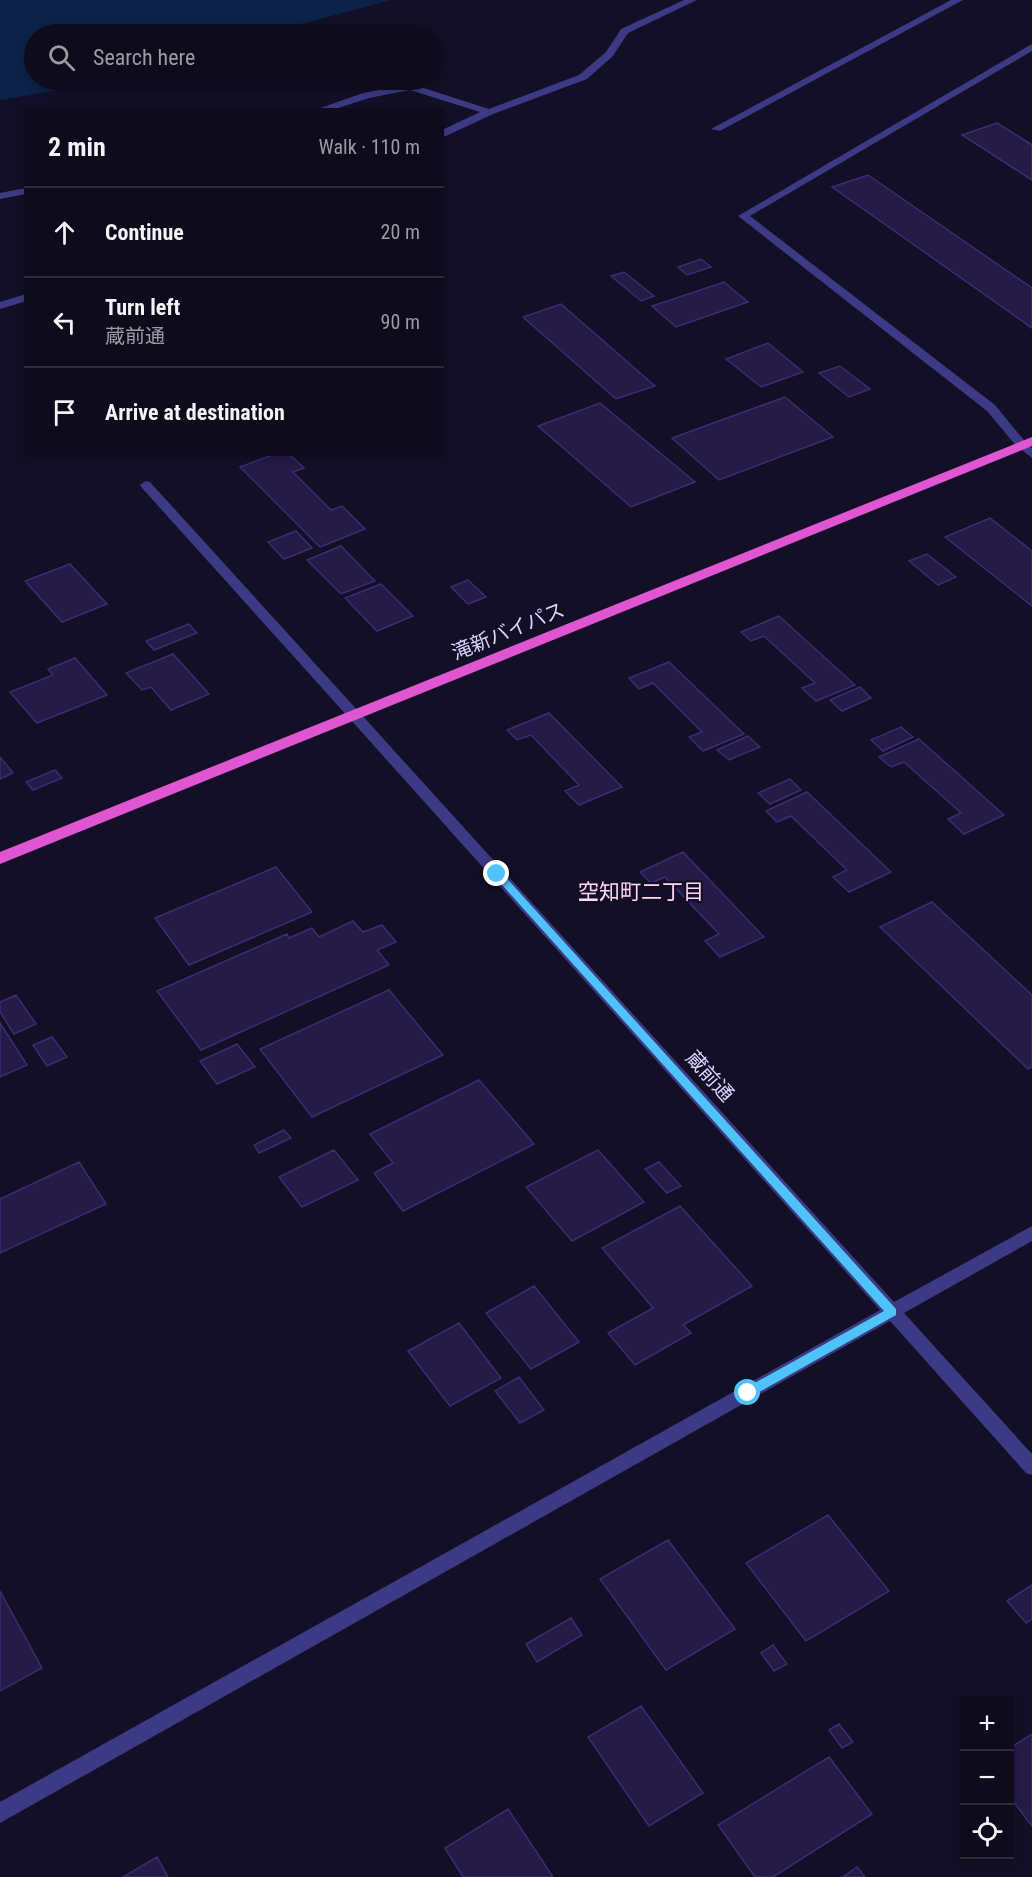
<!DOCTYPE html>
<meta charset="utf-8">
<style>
body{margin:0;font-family:"Roboto Condensed","Noto Sans JP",sans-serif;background:#1c1929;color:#f1f3f6}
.controls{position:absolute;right:18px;bottom:18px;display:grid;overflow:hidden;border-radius:0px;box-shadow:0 3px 9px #0003}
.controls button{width:54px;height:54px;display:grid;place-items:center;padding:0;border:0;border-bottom:2px solid #2e2b3b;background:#0e0b1c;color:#f1f3f6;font:30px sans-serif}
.stop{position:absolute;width:18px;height:18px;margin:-14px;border:4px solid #4fc3f7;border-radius:50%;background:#fff}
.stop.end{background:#4fc3f7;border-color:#fff;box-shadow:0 2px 6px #0008}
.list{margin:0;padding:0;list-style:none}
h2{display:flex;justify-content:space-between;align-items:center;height:78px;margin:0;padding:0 24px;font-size:26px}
h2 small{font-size:20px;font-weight:400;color:#9b9ba3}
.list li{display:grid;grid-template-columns:39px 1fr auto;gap:18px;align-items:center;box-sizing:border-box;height:90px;padding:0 24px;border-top:2px solid #2e2b3b}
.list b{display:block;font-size:22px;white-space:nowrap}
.list p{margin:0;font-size:20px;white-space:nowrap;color:#9b9ba3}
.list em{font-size:20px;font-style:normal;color:#9b9ba3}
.icon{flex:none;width:33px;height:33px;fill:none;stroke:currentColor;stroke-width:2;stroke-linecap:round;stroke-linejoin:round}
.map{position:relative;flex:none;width:1032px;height:1877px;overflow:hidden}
.search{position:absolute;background:#0e0b1c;box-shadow:0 3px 9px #0003;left:24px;top:24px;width:420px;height:66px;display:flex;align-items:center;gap:15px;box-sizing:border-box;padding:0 21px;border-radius:33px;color:#9b9ba3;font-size:22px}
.panel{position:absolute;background:#0e0b1c;box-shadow:0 3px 9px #0003;left:24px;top:108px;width:420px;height:348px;border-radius:0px}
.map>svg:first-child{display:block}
</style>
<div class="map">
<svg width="1032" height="1877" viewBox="0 0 1032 1877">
<rect width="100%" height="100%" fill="#130f26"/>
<!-- water -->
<path fill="#0c2248" d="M0,0H391L264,34H34V80H98L59,90L0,100Z"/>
<!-- building -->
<path fill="#241b47" stroke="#3b2d73" stroke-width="1.5" d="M997,123L1032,145V180L962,135Z
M868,175L1032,288V328L832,187Z
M701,259L711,267L687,275L678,267Z
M624,272L654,296L641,301L611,276Z
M724,282L748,302L676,327L652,306Z
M561,304L655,386L616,399L523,317Z
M768,343L803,372L761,387L726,359Z
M840,366L870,389L849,397L819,373Z
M785,397L833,437L719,480L672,438Z
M600,403L695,482L631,507L538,426Z
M275,454H289L304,468L293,472L331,510L342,506L365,529L320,547L240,467Z
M990,518L1032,551V606L945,537Z
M296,531L312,548L284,559L268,542Z
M341,546L375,581L341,594L307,560Z
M927,554L956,577L938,585L909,561Z
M70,564L107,604L62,622L25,581Z
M468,580L486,597L468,604L451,587Z
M381,584L413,616L377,631L345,598Z
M779,616L855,685L816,701L802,688L815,683L764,636L751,641L741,632Z
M189,624L197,633L154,650L146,641Z
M173,654L209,694L171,710L151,687L142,690L126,673Z
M75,658L107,695L37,723L10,692L53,675L48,669Z
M669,662L744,734L703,751L689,737L702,732L653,683L639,689L629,678Z
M860,687L871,698L842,711L830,700Z
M549,713L622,787L579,805L565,791L579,785L531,735L517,740L507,730Z
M901,727L913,737L883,751L871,740Z
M748,736L760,747L729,760L717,750Z
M919,739L1004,815L964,834L948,819L961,813L904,762L891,767L879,757Z
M0,757L13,773L0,779Z
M55,770L62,778L33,790L26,782Z
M790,779L801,790L770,804L758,793Z
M807,792L891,872L849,892L833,877L847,870L791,816L777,822L766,811Z
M683,852L764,937L720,957L705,941L719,934L665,877L651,883L640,872Z
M276,867L312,912L189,965L155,918Z
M932,902L1032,995V1067L1028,1069L880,927Z
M353,921L363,932L382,925L396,942L377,950L389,965L201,1050L157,991L287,934L289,938L312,928L319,937Z
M389,990L443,1055L312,1117L260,1049Z
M16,995L36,1024L14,1034L0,1012V1002Z
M0,1023L27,1065L0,1077Z
M52,1037L67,1057L47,1066L33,1045Z
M237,1044L255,1067L217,1084L200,1061Z
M479,1080L534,1144L403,1211L374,1173L393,1163L370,1134Z
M284,1130L291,1138L259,1153L254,1145Z
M334,1150L358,1180L302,1207L279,1177Z
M598,1150L644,1202L572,1241L526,1187Z
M79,1162L106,1204L0,1253V1199Z
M659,1162L681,1186L667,1193L645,1169Z
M680,1206L752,1286L683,1325L691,1333L635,1365L608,1333L653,1308L602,1248Z
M534,1286L579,1342L531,1369L486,1313Z
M459,1323L501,1378L450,1406L408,1351Z
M519,1377L544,1410L520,1423L495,1391Z
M828,1515L889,1591L806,1641L746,1563Z
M668,1540L735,1629L666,1670L600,1579Z
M1032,1585V1619L1026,1623L1007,1601Z
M0,1591L42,1668L0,1691Z
M571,1618L582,1635L537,1662L526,1644Z
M773,1645L787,1664L774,1671L761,1653Z
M641,1706L703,1793L649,1826L588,1737Z
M839,1724L853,1742L842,1748L829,1730Z
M1032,1734V1826L1010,1797V1748Z
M829,1757L872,1814L773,1877H755L718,1825Z
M508,1809L553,1877H463L445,1848Z
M157,1857L168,1877H123Z
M857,1867L865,1877H843Z"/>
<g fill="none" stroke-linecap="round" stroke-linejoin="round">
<!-- service -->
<path fill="#3d3a85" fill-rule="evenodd" d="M684,0H697L628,33L613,56L587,79L493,114L446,136L442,137V130L480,112L410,90L369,98L332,110H315L363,93L411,84L489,109L579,75L606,52L621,29Z
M951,0H963L720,131L711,129Z
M26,188V194L0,199V193Z
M26,294V301L0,309V302Z"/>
<!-- minor -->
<path fill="#3d3a85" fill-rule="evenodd" d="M1032,44V51L750,216L995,405L1028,445L1022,449L1018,448L987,411L738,216Z
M146,481L150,482L360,713L362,716L360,719H350L142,488L140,485Z"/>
<!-- tertiary -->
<path fill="#3d3a85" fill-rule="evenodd" d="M1022,441L1032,448V458L1016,445Z
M355,711L360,713L894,1302L1032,1226V1241L904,1313L1032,1454V1475L1026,1473L890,1321L0,1823V1802L880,1310L350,719L348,716Z"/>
<!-- trunk -->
<path fill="#e055d1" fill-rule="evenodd" d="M1032,437V446L0,864V852Z"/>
</g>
<!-- route -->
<path fill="#4fc3f7" d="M494,871H500L896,1309V1315L752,1396H744V1389L884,1311L494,876Z"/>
<g text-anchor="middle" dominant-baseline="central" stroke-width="4.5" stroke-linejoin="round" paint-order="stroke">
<!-- street labels -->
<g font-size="20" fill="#d9d4ff" stroke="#130f26">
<text transform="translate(508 631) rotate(-22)">滝新バイパス</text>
<text transform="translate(710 1076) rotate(48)">蔵前通</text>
</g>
<!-- neighbourhood labels -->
<g font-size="21" fill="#ffd6f0" stroke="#130f26">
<text x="641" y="892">空知町二丁目</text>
</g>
</g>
</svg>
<div class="controls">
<button>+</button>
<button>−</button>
<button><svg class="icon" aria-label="locate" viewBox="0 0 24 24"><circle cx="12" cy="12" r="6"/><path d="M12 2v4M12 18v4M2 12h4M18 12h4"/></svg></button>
</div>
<div class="stop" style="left:748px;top:1393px"></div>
<div class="stop end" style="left:497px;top:874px"></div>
<div class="search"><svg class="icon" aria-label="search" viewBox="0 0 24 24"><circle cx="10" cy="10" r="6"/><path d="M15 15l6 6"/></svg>Search here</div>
<section class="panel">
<h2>2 min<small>Walk · 110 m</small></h2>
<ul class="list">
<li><svg class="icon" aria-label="ahead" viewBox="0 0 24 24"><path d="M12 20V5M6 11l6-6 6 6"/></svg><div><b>Continue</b></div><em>20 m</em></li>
<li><svg class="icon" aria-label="left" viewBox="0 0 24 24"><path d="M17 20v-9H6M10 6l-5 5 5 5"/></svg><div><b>Turn left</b><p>蔵前通</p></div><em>90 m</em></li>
<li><svg class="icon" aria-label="arrive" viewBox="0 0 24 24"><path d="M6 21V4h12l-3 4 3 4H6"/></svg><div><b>Arrive at destination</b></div></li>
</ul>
</section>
</div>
